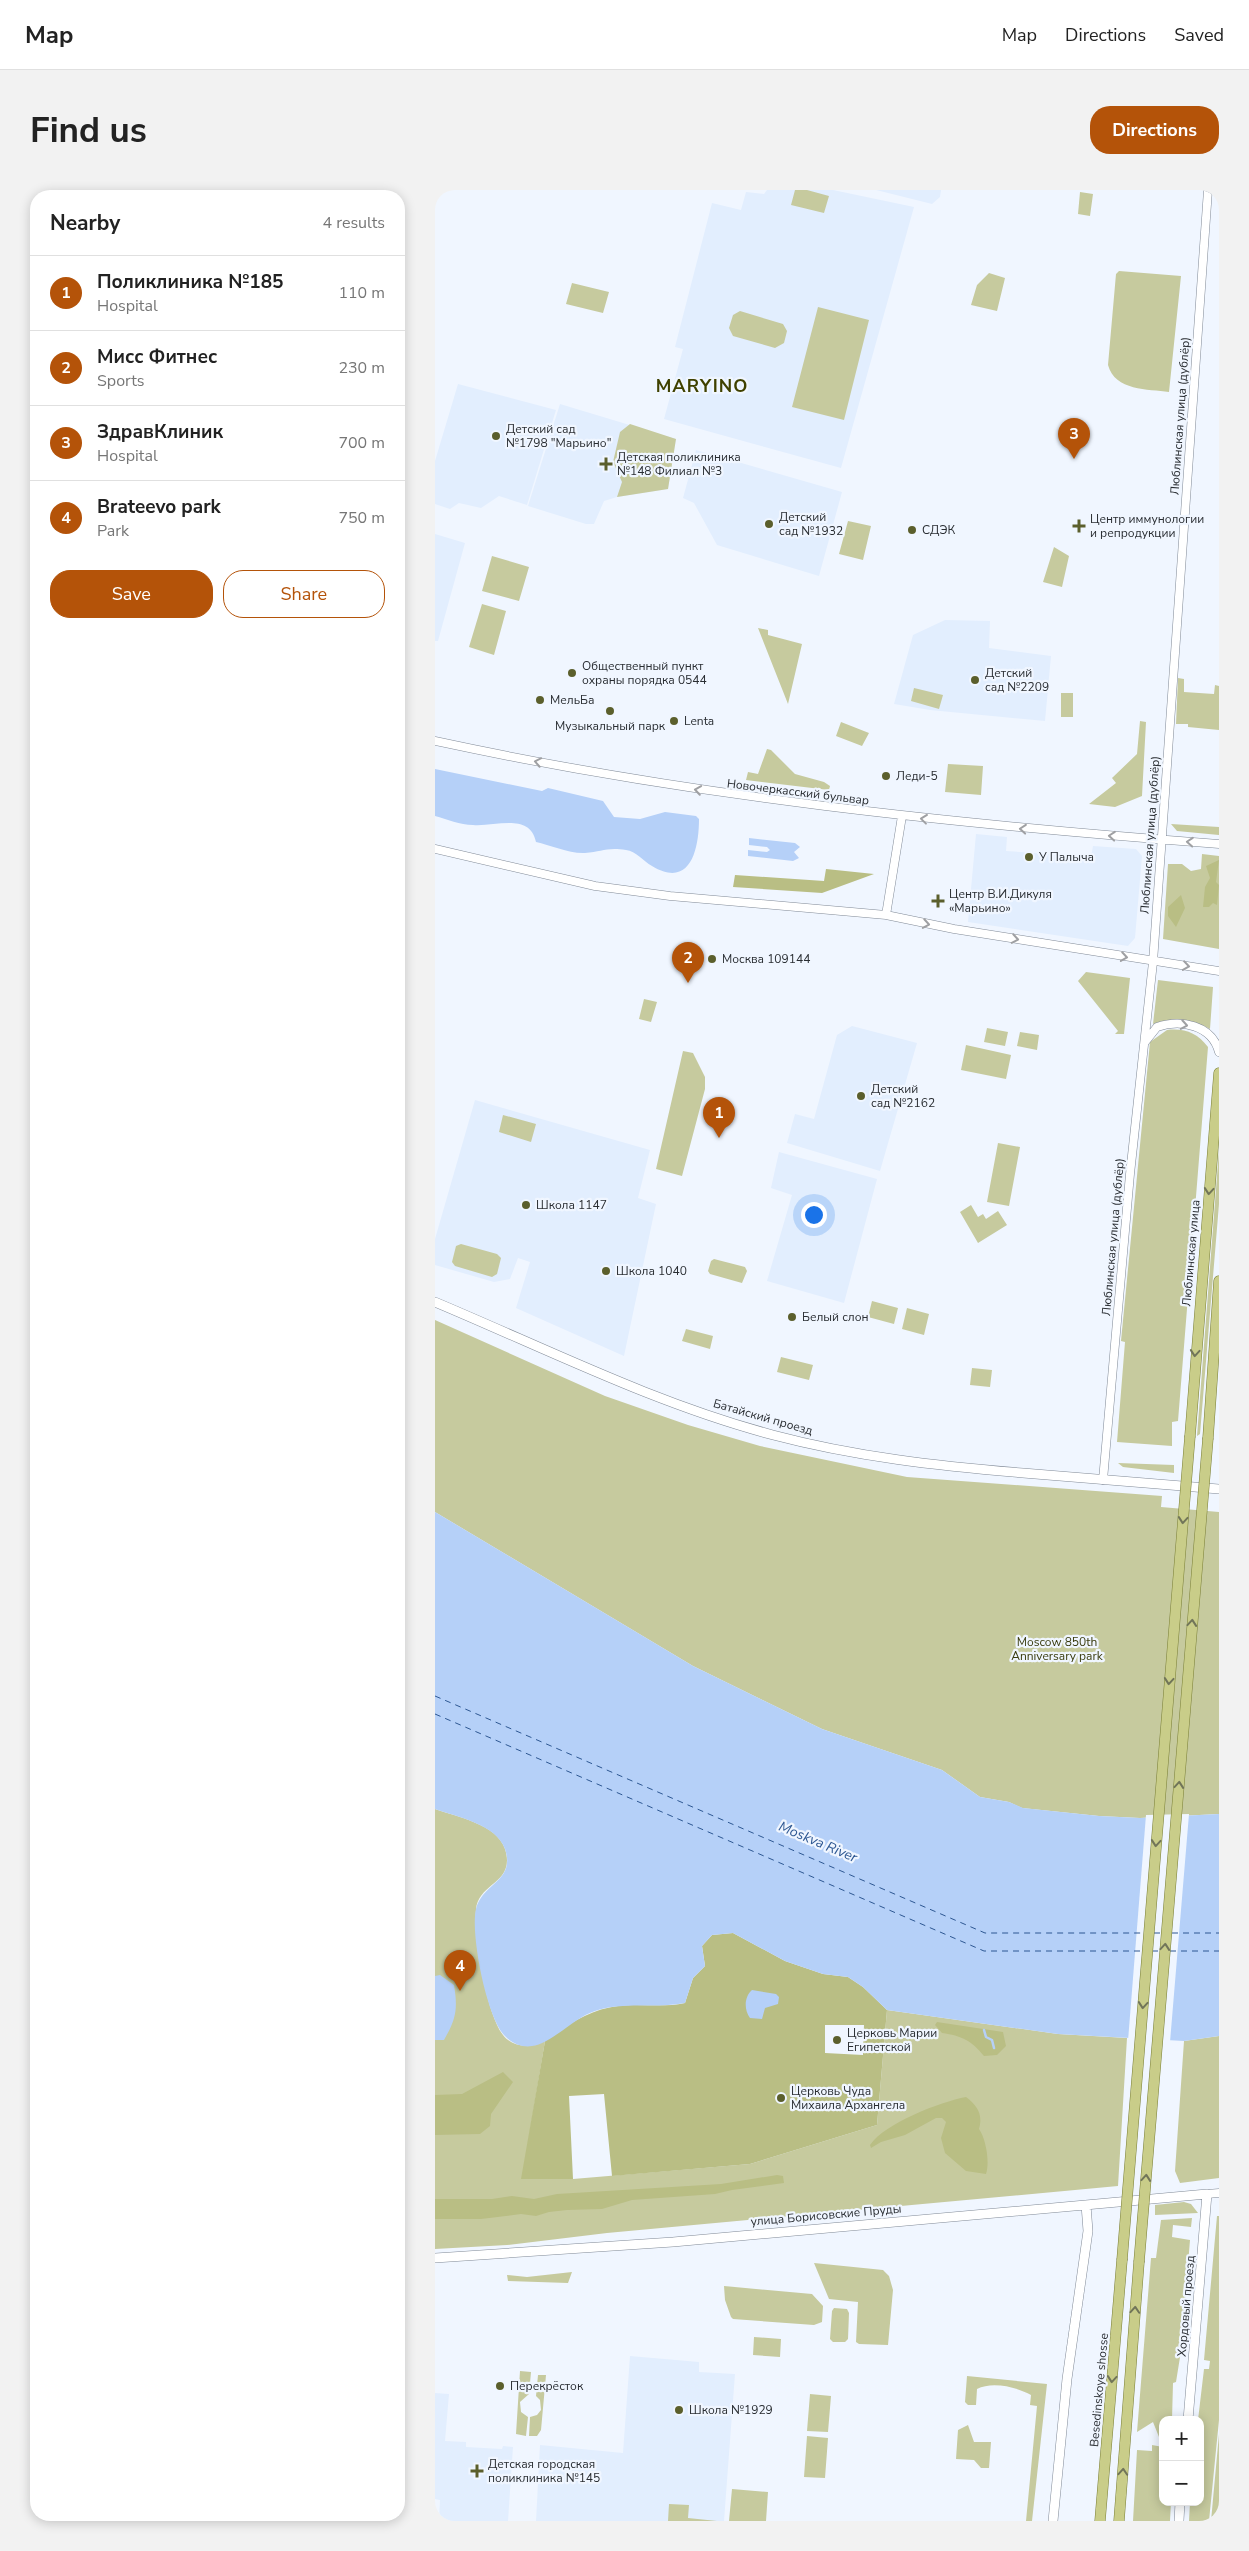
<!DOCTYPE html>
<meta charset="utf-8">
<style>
body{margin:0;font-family:"Nunito Sans",sans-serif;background:#f2f2f2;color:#222}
.controls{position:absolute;right:15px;bottom:15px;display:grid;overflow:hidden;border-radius:10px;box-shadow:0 2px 12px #0003}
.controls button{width:45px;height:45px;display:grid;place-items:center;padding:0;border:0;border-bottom:1px solid #e0e0e0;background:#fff;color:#222;font:25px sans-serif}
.you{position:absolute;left:378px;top:1024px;width:18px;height:18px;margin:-12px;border:4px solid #fff;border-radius:50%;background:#1a73e8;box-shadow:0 0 0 8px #1a73e833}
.badge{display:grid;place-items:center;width:32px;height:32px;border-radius:50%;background:#b45309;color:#fff;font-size:16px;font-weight:700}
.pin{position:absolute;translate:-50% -41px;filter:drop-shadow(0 1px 2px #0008)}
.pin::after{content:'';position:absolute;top:26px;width:18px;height:15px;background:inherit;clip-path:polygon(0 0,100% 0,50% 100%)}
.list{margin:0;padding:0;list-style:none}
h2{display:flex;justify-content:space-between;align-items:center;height:65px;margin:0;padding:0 20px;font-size:21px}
h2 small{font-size:16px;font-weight:400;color:#767676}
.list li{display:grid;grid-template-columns:32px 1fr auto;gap:15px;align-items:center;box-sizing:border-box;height:75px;padding:0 20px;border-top:1px solid #e0e0e0}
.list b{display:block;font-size:19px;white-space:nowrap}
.list p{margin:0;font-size:16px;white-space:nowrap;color:#767676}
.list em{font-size:16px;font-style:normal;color:#767676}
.actions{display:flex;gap:10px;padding:15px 20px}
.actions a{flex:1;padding:11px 0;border:1px solid #b45309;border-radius:20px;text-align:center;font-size:18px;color:#b45309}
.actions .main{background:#b45309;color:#fff}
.map{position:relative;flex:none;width:784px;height:2331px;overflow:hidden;border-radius:20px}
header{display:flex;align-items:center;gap:30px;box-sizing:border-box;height:70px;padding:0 25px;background:#fff;border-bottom:1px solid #e0e0e0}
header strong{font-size:24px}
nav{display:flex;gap:28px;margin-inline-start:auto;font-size:18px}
.intro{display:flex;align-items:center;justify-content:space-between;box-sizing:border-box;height:120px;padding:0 30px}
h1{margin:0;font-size:35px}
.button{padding:12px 22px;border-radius:20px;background:#b45309;color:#fff;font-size:18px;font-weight:700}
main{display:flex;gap:30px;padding:0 30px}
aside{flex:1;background:#fff;border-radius:20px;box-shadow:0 2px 12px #0003}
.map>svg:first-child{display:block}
</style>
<header>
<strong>Map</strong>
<nav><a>Map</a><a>Directions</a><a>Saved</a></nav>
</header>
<div class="intro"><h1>Find us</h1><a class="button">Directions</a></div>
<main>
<aside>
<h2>Nearby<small>4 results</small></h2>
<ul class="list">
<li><span class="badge">1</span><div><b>Поликлиника №185</b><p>Hospital</p></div><em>110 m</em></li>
<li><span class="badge">2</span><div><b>Мисс Фитнес</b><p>Sports</p></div><em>230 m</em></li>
<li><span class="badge">3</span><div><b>ЗдравКлиник</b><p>Hospital</p></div><em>700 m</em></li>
<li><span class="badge">4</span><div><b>Brateevo park</b><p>Park</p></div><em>750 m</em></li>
</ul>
<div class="actions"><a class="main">Save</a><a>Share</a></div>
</aside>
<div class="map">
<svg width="784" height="2331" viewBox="0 0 784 2331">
<rect width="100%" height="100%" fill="#f0f6ff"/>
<!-- built -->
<path fill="#e2eefe" d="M332,0H398L479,17L406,278L229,229L248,159L240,157L277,13L306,20L311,2L329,4Z
M441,0H506L505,7L497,14Z
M23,194L121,220L92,315L64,306L46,318L24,313L15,319L0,314V271Z
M125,214L241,249L233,299L182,307L169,311L159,334H151L93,316Z
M261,260L407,302L384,386L282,355L259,313L248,308Z
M0,344L30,353L3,451H0Z
M510,430L555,431L554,458L616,466L610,531L495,520L459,514L478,445Z
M541,644L572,647L571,661L656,667L658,656L701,659L707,666L700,748L693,756L533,732Z
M417,836L482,853L445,981L352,953L360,924L379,929L402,845Z
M40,910L215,960L203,1008L221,1014L189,1166L81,1118L95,1072L83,1068L75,1089L59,1092L0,1075V1049Z
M344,962L442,989L409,1113L332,1091L357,1005L336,998Z
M195,2166L264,2172V2182L300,2184L289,2331H101L105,2255L188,2263Z
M0,2203L14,2204L10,2251L31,2252V2257L67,2259L68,2256L78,2257L73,2331H4L5,2310L0,2309Z"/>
<!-- green -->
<path fill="#c6ca9e" d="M360,0H372L394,6L389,23L356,15Z
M645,2L658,4L655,26L643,24Z
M684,81L746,86L734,202C713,199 680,201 673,175L681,84Z
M554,83L570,88L562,121L536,115L542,95Z
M137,93L174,102L168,123L131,114Z
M383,117L434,130L409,230L357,217Z
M305,121L348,134L352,141L349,153L340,158L298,146L294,138L298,125Z
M195,234L241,249L233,299L182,307L187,292L178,272L185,242Z
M413,331L436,336L428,370L404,364Z
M619,357L634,366L627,397L608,392Z
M57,366L94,377L84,411L47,401Z
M47,414L71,421L59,465L34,457Z
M323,438L333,440V445L367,454L353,514Z
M743,488L749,489V502L779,504L780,495L784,496V540L753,537V534H741Z
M479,498L508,505L504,519L476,511Z
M626,503H638V527H626Z
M705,531L711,532L707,606L680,617L654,614L681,593L677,588L702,564Z
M406,532L434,543L427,556L401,546Z
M332,559L336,560L360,584L389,592L395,596L394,600L311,590L313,582L323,584Z
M513,574L548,576L546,605L510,602Z
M736,634L784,637V645L742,641Z
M767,664L784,666V759L728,749L733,674H747L756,681L766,679Z
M651,782L695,788L689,844H680L683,841L643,791Z
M723,790L778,797L775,839C755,829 739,827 718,834Z
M209,809L222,812L216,832L204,829Z
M552,838L573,842L570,856L549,852Z
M732,840C750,838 762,843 773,857L743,1231L737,1232V1256L682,1252L690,1152L686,1151L715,852Z
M585,842L604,845L602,860L582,856Z
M531,855L576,865L571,889L526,880Z
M248,861L258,863L270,887V899L247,986L221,979Z
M68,925L101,934L96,952L64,942Z
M563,953L585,957L574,1016L552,1012Z
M784,960V1014L765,1244L762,1246Z
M536,1015L543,1027L548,1024L551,1029L563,1021L572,1035L543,1053L525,1022Z
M26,1054L62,1064L66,1068L62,1084L57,1087L20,1076L17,1072L21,1056Z
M279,1069L310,1077L312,1081L307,1093L275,1084L273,1081L276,1071Z
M437,1111L463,1118L459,1134L433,1127Z
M472,1118L494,1124L489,1145L467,1139Z
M0,1130L170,1206L253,1235L325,1256L472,1287L727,1306L726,1317L784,1322V1624L705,1628L664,1626L587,1618L574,1612L545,1607L507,1580L387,1539L258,1476L0,1322Z
M251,1139L278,1146L275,1159L247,1151Z
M346,1167L378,1175L374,1190L342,1182Z
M537,1178L557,1180L555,1197L535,1195Z
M683,1273L739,1275V1283L688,1277Z
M0,1619C22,1627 62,1634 70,1659C81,1694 43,1692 41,1720C38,1746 52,1825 68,1845C79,1859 96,1857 110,1851L87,1989H138L315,1974L442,1935L452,1820L623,1844L692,1848L683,1996L172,2043L72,2055L0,2059Z
M784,1846V1988L745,1993L740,1981L749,1851Z
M749,2012L756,2014L763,2023L720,2025V2015Z
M782,2026H784V2230L774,2331H754L755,2312H765V2230H763L769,2179H774L775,2171L769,2170Z
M757,2028L756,2037L738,2035L737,2047L755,2050L746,2161L741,2192L738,2193L737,2230H728L726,2252L718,2232L702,2242L716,2068H721L726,2030Z
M379,2073L448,2080L454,2086L458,2100L453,2155L424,2154L421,2152L423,2112L394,2109Z
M137,2082L133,2093L73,2091L72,2085L92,2087Z
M289,2096L377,2104L388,2116L387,2132L379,2135L298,2129L296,2127L290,2110Z
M399,2118L412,2119L414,2123L413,2149L410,2152H398L395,2149L397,2121Z
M319,2147L346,2149L345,2167L318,2165Z
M85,2181L96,2182L94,2204L85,2212L86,2222L93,2227L91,2246L81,2244Z
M103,2185H111L106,2240L102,2246H94L95,2227L102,2225L106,2220L105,2210L101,2206Z
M532,2186L612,2194L597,2331H591L602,2216L595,2215L596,2205C582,2197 557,2191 542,2199L541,2215H533L530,2212Z
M375,2204L396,2206L393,2242L372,2241Z
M533,2235L539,2252H556L554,2278H546L539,2270L521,2269L523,2240Z
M784,2244V2331H776Z
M372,2246L393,2248L390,2288L369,2287Z
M717,2255L728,2257V2312H736L735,2331H698L702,2260L717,2261Z
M297,2299L333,2302L331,2331H294Z
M234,2314L254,2315L253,2328L282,2331H233Z"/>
<!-- forest -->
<path fill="#b9be84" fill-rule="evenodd" d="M784,670L781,692L784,695L782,715L778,713L774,717H768L770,697L775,688L771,676Z
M391,679L439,684L387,703L298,697L300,685L389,691Z
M746,705L750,718L741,737L733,726V717Z
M298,1743L350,1771L388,1784L413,1787L428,1797L452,1820L442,1935L315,1974L177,1986L169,1904L134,1906L138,1989H86L110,1851C131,1835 156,1819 183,1816C206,1813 227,1818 250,1813L258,1788L270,1776L267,1756L277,1745ZM390,1835H429L428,1865L390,1863Z
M502,1832L568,1842L571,1856L562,1865L549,1866C536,1850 527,1846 507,1843L500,1835Z
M68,1882L78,1892L56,1924L55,1936L45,1944L0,1945V1905L27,1904Z
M531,1907C543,1916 548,1925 544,1939C551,1949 555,1972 551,1984L531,1981L510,1963L506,1948L511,1932L507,1928H501L470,1945L446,1952L436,1958L435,1955C450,1933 505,1912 531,1907Z
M342,1985L348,1986L349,1993L297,2000L280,2004L197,2010L167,2019L132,2020L114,2022L101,2026L86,2024L46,2029H0V2009H57L77,2006L99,2009L122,2004L286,1994Z"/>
<!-- water -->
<path fill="#b5d0f8" d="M0,579L107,601L113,598L168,611L179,627L205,629L230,622L261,626L264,629C264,660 255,699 217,676C208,671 201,661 191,660C171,657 167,662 150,663C135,664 115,655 101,652C95,622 60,637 38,635C25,635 12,629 0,626Z
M314,648L360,653L365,657L359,662L364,668L358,671L313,666V660L332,662L335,660L332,657L314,655Z
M0,1322L258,1476L387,1539L507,1580L545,1607L574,1612L588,1618L664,1626L705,1628L784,1624V1846L749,1851L623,1844L452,1820L428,1797L413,1787L388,1784L350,1771L298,1743L277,1745L267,1756L270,1776L258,1788L250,1813C220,1819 189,1811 160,1821C140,1827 116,1854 97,1856C88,1858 76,1853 70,1846C52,1829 35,1744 41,1719C47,1693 81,1691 70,1659C61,1634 22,1627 0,1619Z
M5,1785L19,1795C23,1819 21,1829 9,1850H0V1786Z
M317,1800L341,1804L344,1807L343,1814L330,1818L327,1829L315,1828C309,1820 309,1807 317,1800Z"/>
<!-- pier -->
<path fill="#f0f6ff" d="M754,1624L735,1852L693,1851L711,1625Z"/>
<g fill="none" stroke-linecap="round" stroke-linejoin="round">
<!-- stream -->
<path stroke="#b5d0f8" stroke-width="2.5" d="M549,1840L551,1847L557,1850L559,1858"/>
<!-- ferry -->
<path stroke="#2d5792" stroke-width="1" stroke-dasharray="6 5" stroke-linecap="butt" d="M0,1506L550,1743H710
M0,1524L549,1761H708
M719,1743H728
M737,1743H784
M717,1761H726
M735,1761H784"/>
<!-- tertiary casing -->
<g stroke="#818a97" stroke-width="9">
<path id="tertiary" d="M0,551C259,607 520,634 784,654
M0,659L160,696L235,706L451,725L519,739L784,781
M451,725L467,626
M710,852L722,837C746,829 777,835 784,862
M668,1290L695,984L718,772L773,0
M772,2004L784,2003"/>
</g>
<!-- secondary casing -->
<g stroke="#818a97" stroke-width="10">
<path id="secondary" d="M0,1112C112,1159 221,1214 338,1245C421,1267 504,1276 588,1283C654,1288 719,1294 784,1299
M0,2068L238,2052L772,2004L753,2230
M618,2331L632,2189L653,2041L651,2015
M744,2331L745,2312"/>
</g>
<!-- primary casing -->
<g stroke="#7a7f37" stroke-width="11">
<path id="primary" d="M755,1246L784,883
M773,1248L784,1091
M665,2331L687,2070
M684,2331L704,2072"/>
</g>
<!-- tertiary -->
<use href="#tertiary" stroke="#fff" stroke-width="8"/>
<!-- secondary -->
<use href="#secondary" stroke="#fff" stroke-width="9"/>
<!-- primary -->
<use href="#primary" stroke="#c9cd89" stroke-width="10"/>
<!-- primary-bridge casing -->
<g stroke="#7a7f37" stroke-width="11" stroke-linecap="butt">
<path id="primary-bridge" d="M687,2070L755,1246
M704,2072L773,1248"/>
</g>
<!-- primary-bridge -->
<use href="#primary-bridge" stroke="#c9cd89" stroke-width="10"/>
</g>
<!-- one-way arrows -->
<defs><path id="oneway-chevron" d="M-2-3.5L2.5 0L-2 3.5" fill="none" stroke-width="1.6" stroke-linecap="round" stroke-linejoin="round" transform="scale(1.25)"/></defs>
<g stroke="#9fa0a3">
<use href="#oneway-chevron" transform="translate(103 572) rotate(-169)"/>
<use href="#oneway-chevron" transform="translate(263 600) rotate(-171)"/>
<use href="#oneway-chevron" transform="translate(489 629) rotate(-173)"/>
<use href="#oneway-chevron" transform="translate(588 639) rotate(-175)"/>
<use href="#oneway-chevron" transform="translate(677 646) rotate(-175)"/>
<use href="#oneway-chevron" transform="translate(755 652) rotate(-176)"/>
<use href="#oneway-chevron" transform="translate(491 734) rotate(10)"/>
<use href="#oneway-chevron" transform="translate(580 749) rotate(10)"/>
<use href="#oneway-chevron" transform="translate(689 767) rotate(9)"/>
<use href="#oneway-chevron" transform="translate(751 776) rotate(8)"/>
<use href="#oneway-chevron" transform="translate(749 835) rotate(10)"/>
</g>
<g stroke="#717559">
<use href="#oneway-chevron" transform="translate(774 1001) rotate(95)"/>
<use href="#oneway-chevron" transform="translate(760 1163) rotate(95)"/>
<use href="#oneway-chevron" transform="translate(748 1330) rotate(95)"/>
<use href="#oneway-chevron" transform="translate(757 1433) rotate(-85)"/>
<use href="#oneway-chevron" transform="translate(734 1491) rotate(95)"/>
<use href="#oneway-chevron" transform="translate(744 1595) rotate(-85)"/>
<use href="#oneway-chevron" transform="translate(721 1653) rotate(95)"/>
<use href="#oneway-chevron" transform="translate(730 1757) rotate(-85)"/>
<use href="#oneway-chevron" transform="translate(708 1815) rotate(95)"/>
<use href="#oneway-chevron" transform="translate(711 1988) rotate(-85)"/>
<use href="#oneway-chevron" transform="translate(700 2120) rotate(-86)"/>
<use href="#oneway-chevron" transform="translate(677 2189) rotate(95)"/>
<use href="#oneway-chevron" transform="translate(688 2282) rotate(-86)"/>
</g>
<!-- markers -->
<g fill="#5b5f2c" stroke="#f0f6ff" stroke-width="2">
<circle cx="61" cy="246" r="5"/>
<path d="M168.5 266.5h5v5h5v5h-5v5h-5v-5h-5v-5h5z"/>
<circle cx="334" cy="334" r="5"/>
<path d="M641.5 328.5h5v5h5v5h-5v5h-5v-5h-5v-5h5z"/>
<circle cx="477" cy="340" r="5"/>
<circle cx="137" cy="483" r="5"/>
<circle cx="540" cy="490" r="5"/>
<circle cx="105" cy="510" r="5"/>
<circle cx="175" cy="521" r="5"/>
<circle cx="239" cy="531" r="5"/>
<circle cx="451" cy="586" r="5"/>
<circle cx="594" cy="667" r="5"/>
<path d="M500.5 703.5h5v5h5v5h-5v5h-5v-5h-5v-5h5z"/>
<circle cx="277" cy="769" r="5"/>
<circle cx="426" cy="906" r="5"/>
<circle cx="91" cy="1015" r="5"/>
<circle cx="171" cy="1081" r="5"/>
<circle cx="357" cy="1127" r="5"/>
<circle cx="402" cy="1850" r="5"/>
<circle cx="346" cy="1908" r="5"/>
<circle cx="65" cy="2196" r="5"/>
<circle cx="244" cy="2220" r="5"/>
<path d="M39.5 2273.5h5v5h5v5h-5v5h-5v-5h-5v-5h5z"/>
</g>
<g text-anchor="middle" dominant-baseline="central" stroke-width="4.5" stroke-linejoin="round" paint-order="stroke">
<!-- street labels -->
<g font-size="12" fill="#292d32" stroke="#f0f6ff">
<text transform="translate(745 226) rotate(-86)">Люблинская улица (дублёр)</text>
<text transform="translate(363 602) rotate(7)">Новочеркасский бульвар</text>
<text transform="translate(715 645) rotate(-86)">Люблинская улица (дублёр)</text>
<text transform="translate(678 1047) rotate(-85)">Люблинская улица (дублёр)</text>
<text transform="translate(756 1063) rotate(-85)">Люблинская улица</text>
<text transform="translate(328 1227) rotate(16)">Батайский проезд</text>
<text transform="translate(391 2025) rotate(-5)">улица Борисовские Пруды</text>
<text transform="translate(751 2116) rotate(-85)">Хордовый проезд</text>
<text transform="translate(664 2200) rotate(-85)">Besedinskoye shosse</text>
</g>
<!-- poi labels -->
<g font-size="12" fill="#292d32" stroke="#f0f6ff" text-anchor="start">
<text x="71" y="239">Детский сад<tspan x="71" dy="14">№1798 "Марьино"</tspan></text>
<text x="182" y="267">Детская поликлиника<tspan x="182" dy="14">№148 Филиал №3</tspan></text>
<text x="344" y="327">Детский<tspan x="344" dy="14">сад №1932</tspan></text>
<text x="655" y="329">Центр иммунологии<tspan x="655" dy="14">и репродукции</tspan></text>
<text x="487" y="340">СДЭК</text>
<text x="147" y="476">Общественный пункт<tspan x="147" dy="14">охраны порядка 0544</tspan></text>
<text x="550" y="483">Детский<tspan x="550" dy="14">сад №2209</tspan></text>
<text x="115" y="510">МельБа</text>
<text x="249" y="531">Lenta</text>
<text x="175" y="536" text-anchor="middle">Музыкальный парк</text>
<text x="461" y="586">Леди-5</text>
<text x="604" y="667">У Палыча</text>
<text x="514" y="704">Центр В.И.Дикуля<tspan x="514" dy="14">«Марьино»</tspan></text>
<text x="287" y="769">Москва 109144</text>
<text x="436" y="899">Детский<tspan x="436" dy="14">сад №2162</tspan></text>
<text x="101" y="1015">Школа 1147</text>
<text x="181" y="1081">Школа 1040</text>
<text x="367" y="1127">Белый слон</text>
<text x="412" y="1843">Церковь Марии<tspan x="412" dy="14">Египетской</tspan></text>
<text x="356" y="1901">Церковь Чуда<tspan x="356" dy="14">Михаила Архангела</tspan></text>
<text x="75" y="2196">Перекрёсток</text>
<text x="254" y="2220">Школа №1929</text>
<text x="53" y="2274">Детская городская<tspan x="53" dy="14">поликлиника №145</tspan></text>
</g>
<!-- park labels -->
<g font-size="12" fill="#3a3c0f" stroke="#f0f6ff">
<text x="622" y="1452">Moscow 850th<tspan x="622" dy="14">Anniversary park</tspan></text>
</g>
<!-- water labels -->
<g font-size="14" font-style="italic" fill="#2d5792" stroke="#f0f6ff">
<text transform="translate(383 1652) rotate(23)">Moskva River</text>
</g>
<!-- district labels -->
<g font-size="18" font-weight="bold" letter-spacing="1" fill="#3f4100" stroke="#f0f6ff">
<text x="267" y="196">MARYINO</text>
</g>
</g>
</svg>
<div class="controls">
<button>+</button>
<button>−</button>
</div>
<div class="you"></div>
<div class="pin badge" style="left:284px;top:948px">1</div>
<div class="pin badge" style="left:253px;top:793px">2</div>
<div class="pin badge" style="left:639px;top:269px">3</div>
<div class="pin badge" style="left:25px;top:1801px">4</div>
</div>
</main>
